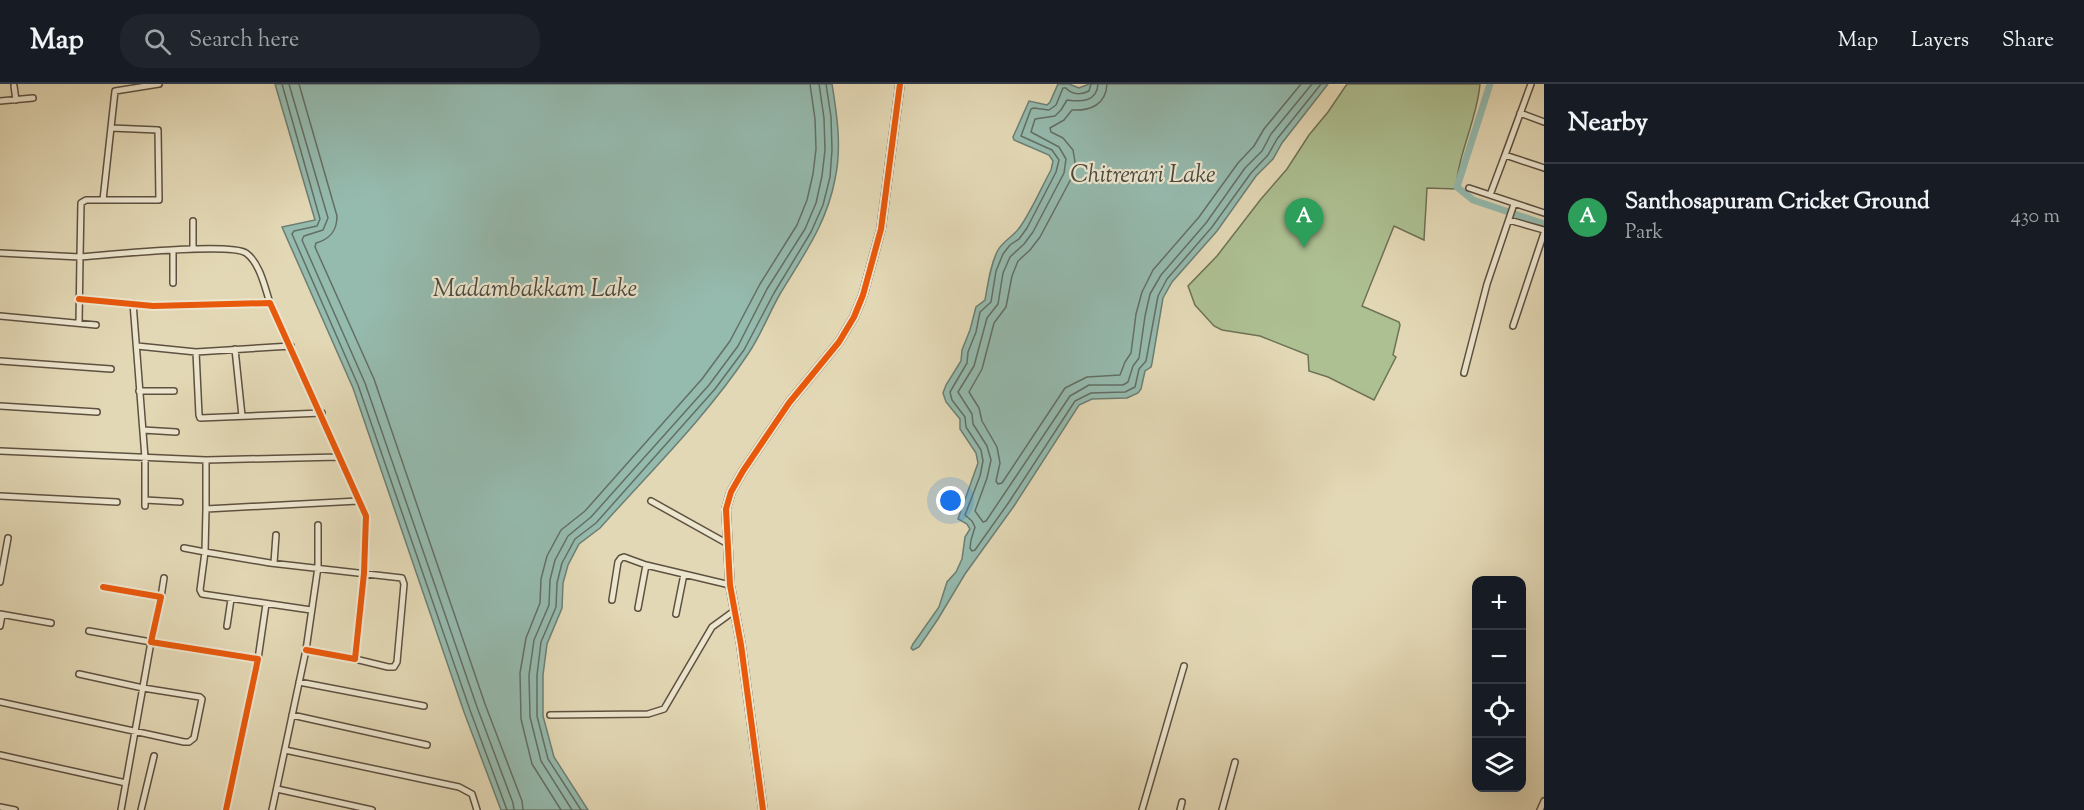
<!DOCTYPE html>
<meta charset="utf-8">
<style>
body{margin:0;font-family:"Sorts Mill Goudy",serif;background:#20242c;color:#f1f3f6}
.controls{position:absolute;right:18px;bottom:18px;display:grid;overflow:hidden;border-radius:12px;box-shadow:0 6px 24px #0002}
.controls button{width:54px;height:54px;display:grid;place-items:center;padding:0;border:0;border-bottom:2px solid #363941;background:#171b24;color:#f1f3f6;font:30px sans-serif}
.you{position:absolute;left:951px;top:417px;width:21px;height:21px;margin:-15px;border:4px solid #fff;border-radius:50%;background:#1a73e8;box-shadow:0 0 0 9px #1a73e833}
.badge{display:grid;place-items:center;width:39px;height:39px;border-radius:50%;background:#c59692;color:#fff;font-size:20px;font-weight:700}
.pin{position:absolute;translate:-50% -50px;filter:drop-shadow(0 2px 3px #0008)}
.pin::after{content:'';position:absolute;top:32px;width:21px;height:18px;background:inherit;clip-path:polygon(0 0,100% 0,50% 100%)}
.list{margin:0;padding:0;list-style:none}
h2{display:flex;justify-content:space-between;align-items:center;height:78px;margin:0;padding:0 24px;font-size:26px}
h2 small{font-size:20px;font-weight:400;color:#9ea1a6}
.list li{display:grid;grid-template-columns:39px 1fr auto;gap:18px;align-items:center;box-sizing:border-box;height:108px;padding:0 24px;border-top:2px solid #363941}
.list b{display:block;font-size:22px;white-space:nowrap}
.list p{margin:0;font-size:20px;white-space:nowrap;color:#9ea1a6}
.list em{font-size:20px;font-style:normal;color:#9ea1a6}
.icon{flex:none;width:33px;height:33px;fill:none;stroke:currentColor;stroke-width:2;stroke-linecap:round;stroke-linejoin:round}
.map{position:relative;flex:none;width:1544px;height:726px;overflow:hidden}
header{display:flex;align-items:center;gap:36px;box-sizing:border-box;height:84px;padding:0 30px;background:#171b24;border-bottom:2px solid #363941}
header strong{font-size:28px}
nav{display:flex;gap:33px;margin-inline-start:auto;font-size:21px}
.search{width:420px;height:54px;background:#20242c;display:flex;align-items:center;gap:15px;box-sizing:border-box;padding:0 21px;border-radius:24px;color:#9ea1a6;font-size:22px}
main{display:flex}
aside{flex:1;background:#171b24}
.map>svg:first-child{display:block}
</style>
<header>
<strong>Map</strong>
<div class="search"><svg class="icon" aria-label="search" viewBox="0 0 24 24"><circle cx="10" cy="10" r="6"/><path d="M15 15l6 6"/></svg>Search here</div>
<nav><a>Map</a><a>Layers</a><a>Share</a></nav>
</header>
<main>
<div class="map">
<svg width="1544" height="726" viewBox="0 0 1544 726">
<rect width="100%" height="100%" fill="#e3d8b5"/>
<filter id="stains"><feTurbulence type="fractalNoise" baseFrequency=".00333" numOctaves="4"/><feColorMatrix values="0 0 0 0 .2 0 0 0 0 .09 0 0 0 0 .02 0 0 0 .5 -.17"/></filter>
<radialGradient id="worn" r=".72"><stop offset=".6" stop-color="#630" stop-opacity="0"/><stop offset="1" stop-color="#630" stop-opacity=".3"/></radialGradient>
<!-- green -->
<path fill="#adc092" stroke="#6f7256" stroke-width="1.5" d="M1347,0H1480C1477,36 1458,69 1456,105L1427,104L1424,156L1394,142L1362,222L1399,238L1400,241L1393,271L1396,273L1374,316L1328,293L1309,287L1308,271L1260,252L1222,246L1214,242L1195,221L1188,202L1217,172L1261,115L1287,85L1309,51L1328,28Z"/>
<!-- water -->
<path fill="#95baae" stroke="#6d7e73" stroke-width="1.5" d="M275,0H832C837,31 842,64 835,95C827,139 803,172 780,210C769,229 761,251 748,270C707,332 650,388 600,444L579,460L568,481L563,499L562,524L547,560L543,591V632L554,673L588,726H501L464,628L353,304L282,143L315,136Z
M1058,0H1069L1079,4L1089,0H1328L1282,59L1273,75L1256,92L1217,147L1172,198L1163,214L1152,279L1151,283L1145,287L1141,305L1138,309L1127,314L1092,315L1079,321L1014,422L965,490L938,535L919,563L913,566L911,564L913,560L939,523L947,498L956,488L962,475L965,453L970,445L967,440L958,435L978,379L976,369L960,345V335L946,318L943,309L946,301L961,277L962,266L970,246L976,223L985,216C988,200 990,181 998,166C1003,157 1014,152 1020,143C1032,126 1041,104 1051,86L1053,77L1049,71L1014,56L1013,53L1029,17L1047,21L1050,18Z"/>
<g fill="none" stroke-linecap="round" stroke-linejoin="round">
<!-- shore -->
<path stroke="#636f64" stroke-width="1.5" d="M282,0L320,135L317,142L294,147L292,150L358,301L470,626L507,726
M289,0L328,134L323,146L304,152L302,156L365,299L477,623L513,719L514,726
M299,0L337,132C337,147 330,155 316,159L315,163L374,295L485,620L522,717L523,726
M1091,0L1089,7C1081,11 1072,11 1066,4H1063L1056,21L1049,26L1034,24L1031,25L1021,52L1052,66L1059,76L1056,88L1027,144L1019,155L1010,161L1003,170L996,187L991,218L980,228L976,248L968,268L967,279L950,308L952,316L965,333L966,343L981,366L983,377L980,392L965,431L972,437L975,443L971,456L970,464L972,467L975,466L1009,418L1075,317L1091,309L1125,308L1135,303L1139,285L1146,277L1158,212L1167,195L1212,143L1251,89L1268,71L1277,55L1321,0
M1098,0C1097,18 1081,18 1067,16L1061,26L1055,32L1035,35L1031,48L1059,63L1066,75L1064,89L1033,148L1024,160L1010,173L1003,189L998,220L987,234L974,282L958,308L972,330L973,340L987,362L991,376L987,394L975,427L983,438L986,437L1070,312L1089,301H1123L1128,298L1133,282L1139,274L1145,232L1150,210L1161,191L1206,139L1245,84L1262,67L1271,50L1312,0
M1107,0C1106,21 1090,27 1072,26L1064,36L1050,44L1051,48L1063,54L1073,66L1075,78L1072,93L1040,153L1030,166L1018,177L1012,192L1006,223L994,239L982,285L969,308L979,324L982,337L997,363L1000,379L996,397L998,400L1002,399L1065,304L1087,293L1120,291L1125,278L1131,269L1136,230L1142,208L1153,186L1199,133L1238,79L1254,62L1264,45L1301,0
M561,726L532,680L521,635L520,589L526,554L540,519L541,495L547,472L561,446L585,427L702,295L730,257L760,200L797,141L807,116L813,90L816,65L815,35L810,0
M572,726L541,677L530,633L529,591L534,556L549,521L550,496L555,476L568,452L591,433L709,301L738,262L767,205L805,145L816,119L822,92L825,66L824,34L819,0
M581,726L548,675L537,632V591L541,558L556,523L557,499L562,479L575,455L596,439L715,305L744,266L774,209L811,148L823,121L830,93L832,66L831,33L826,0"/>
<!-- canal -->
<path stroke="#95baae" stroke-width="7" d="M1490,0L1457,103L1473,116L1544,140"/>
<!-- street casing -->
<g stroke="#5e5141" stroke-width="8">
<path id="street" d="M1531,0L1505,71L1544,84
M14,2L16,16
M0,17L33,14
M1520,29L1544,38
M111,44L158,46L159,116H86L81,119L80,173C107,171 230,158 246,169C260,179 265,204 270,219
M1469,104L1544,129
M1490,111L1505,71
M103,116L115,7L159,0
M1509,136L1544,146
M193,137V165
M0,169L80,173L79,239
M173,199V166
M79,215L153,222L270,219L366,432L364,489L355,575L306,566
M133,219L145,374V422
M0,232L96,241
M1513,242L1544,149
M137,262L196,268L291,262
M235,265L242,332
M196,268L199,331L200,334L322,329
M0,277L111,285
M1464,289L1487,200L1514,120
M139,307H174
M0,322L97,328
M143,346L176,348
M0,367L206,376L339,373
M206,376V425
M0,412L117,418
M145,416L180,418
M651,417L728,460
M184,464L205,468L200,506L202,510L311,526
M274,479L276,451
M0,498L8,454
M103,503L161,513L151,558L258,575L226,726
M161,513L164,494
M612,516L618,478L621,474L624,473L646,481L730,501
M638,524L646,481
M0,530L51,539
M676,530L684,490
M0,542L2,531
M227,542L231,515
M89,547L151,558L121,726
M258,575L266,520
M355,575L388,583H394L397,578L404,500L402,494L270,479L205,468L206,425L358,417
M299,598L424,622
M0,618L184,658H189L194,654L202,615L200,613L143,604L79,590
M292,631L427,661
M550,631L648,630L664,625L712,543L734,527
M285,666L459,703L472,710L477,726
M0,671L126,699
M277,705L372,726
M0,723L15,726
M141,726L154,672
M272,726L306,566L318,483V441
M1142,726L1184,582
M1180,726L1182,718
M1222,726L1235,678
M1540,726L1544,717"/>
</g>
<!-- secondary casing -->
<g stroke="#31241a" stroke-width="10">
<path id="secondary" d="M763,726L741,561L730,501L726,425L731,408L743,387L789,319L839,258L854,233L863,211L881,145L900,0"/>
</g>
<!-- street -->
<use href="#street" stroke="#ede6cf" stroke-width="5"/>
<!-- secondary -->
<use href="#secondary" stroke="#ede6cf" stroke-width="8"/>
<!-- cycleway casing -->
<g stroke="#ede6cf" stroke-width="10">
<path id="cycleway" d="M79,215L153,222L270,219L366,432L364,489L355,575L306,566
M103,503L161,513L151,558L258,575L226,726
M763,726L741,561L730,501L726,425L731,408L743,387L789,319L839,258L854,233L863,211L881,145L900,0"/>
</g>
<!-- cycleway -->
<use href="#cycleway" stroke="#e8590c" stroke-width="6"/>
</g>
<g text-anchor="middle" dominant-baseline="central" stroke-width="4.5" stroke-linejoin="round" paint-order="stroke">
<!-- water labels -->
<g font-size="24" font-style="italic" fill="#4a4a3f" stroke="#ede6cf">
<text x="1143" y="92">Chitrerari Lake</text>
<text x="535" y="206">Madambakkam Lake</text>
</g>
</g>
<rect width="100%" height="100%" filter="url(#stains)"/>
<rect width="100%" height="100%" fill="url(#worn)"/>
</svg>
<div class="controls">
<button>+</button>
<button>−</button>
<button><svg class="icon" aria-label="locate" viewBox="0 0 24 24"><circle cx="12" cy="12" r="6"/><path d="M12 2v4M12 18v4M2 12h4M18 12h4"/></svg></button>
<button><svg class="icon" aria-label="layers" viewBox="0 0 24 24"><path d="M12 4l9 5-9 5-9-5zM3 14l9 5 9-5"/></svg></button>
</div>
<div class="you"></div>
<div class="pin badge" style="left:1304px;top:164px;background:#2e9e5b">A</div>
</div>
<aside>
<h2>Nearby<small></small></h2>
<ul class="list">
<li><span class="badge" style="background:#2e9e5b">A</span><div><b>Santhosapuram Cricket Ground</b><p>Park</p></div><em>430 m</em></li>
</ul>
</aside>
</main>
